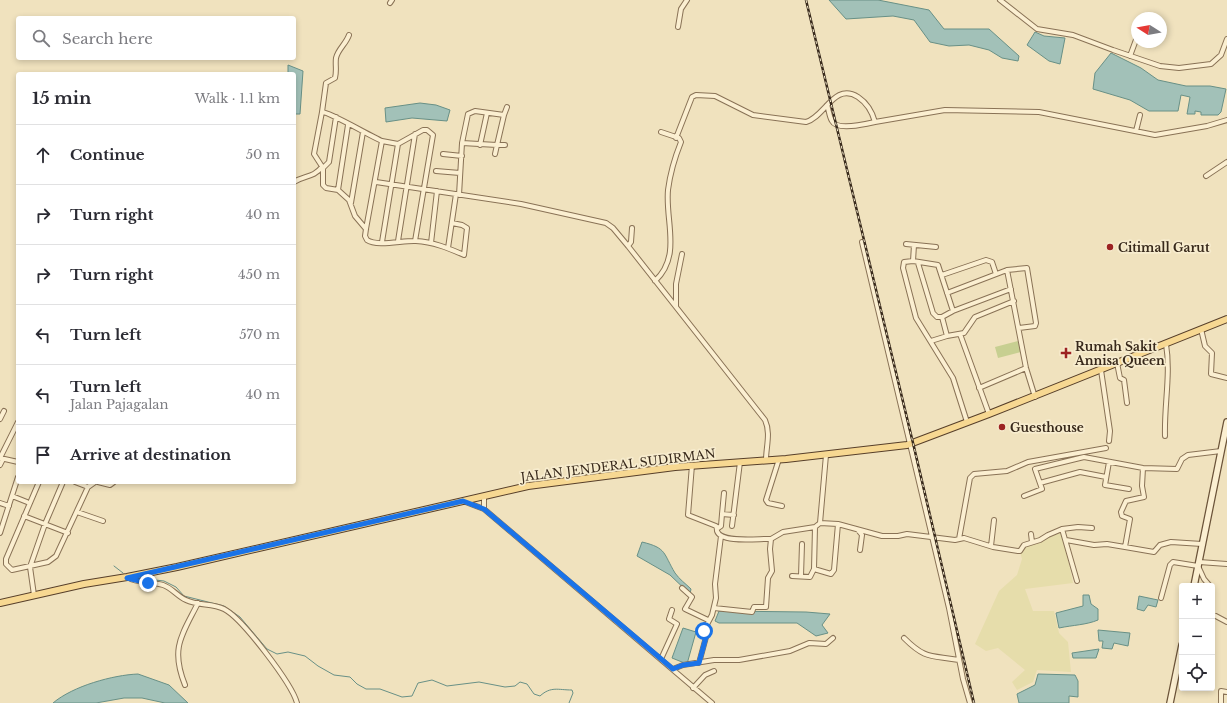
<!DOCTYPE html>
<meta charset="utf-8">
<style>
body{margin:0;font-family:"Libre Baskerville",serif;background:#f7f7f7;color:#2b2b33}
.controls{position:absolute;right:12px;bottom:12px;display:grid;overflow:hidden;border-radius:4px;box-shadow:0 2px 6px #0003}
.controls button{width:36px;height:36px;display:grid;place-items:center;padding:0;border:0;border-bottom:1px solid #e1e1e2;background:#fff;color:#2b2b33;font:20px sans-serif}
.compass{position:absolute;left:1131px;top:12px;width:36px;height:36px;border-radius:50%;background:#fff;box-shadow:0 2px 6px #0003;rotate:281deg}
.stop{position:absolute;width:12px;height:12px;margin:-9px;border:3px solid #1a73e8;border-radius:50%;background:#fff}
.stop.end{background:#1a73e8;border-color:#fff;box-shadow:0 1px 4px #0008}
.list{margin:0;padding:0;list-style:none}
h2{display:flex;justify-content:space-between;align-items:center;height:52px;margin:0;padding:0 16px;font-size:17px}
h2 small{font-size:13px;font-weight:400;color:#7c7c81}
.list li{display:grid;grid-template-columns:26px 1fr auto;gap:12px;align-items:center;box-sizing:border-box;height:60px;padding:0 16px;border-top:1px solid #e1e1e2}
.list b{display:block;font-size:15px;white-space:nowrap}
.list p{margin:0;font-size:13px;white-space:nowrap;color:#7c7c81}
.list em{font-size:13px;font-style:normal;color:#7c7c81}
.icon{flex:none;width:22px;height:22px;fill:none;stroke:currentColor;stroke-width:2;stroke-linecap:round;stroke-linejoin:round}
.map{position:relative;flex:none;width:1227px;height:703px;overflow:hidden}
.search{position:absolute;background:#fff;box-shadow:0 2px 6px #0003;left:16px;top:16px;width:280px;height:44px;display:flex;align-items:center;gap:10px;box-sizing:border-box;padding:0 14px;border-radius:4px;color:#7c7c81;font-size:15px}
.panel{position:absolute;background:#fff;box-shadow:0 2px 6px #0003;left:16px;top:72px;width:280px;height:412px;border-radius:4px}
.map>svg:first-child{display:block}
</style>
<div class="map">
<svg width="1227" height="703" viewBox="0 0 1227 703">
<rect width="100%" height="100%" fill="#f0e2be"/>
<!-- farmland -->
<path fill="#e6ddab" d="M1062,530L1073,583L1025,589L1033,611H1054L1059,633L1068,642L1071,672L1037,670L1033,682L1017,690L1012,682L1025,670L998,648L986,651L975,644L999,591L1017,575L1022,559L1020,552L1023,547Z"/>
<!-- green -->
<path fill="#c7cf91" d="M1018,341L1021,352L998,358L995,347Z"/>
<!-- water -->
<path fill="#a2c1b8" stroke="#689086" d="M829,0H878L929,10L944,29H989L1019,56L1018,61L1002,58L989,50L969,45L949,46L930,42L914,20L893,16L846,19Z
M1035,32L1044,36L1065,38L1060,64L1049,61L1027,45Z
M1111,53L1141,68L1158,80L1186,86H1210L1226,89L1221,112L1218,115H1201V112L1195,111V114H1187L1190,97L1181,95L1178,111H1149L1130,100L1093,89L1095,73Z
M288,65L303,71L300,114H294V74H288Z
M420,103L436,105L450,110L447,121L412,118L386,122L385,108Z
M642,542C667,548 663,553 675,573C679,579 686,584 691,589L690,594L670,575L637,556Z
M1083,595H1089L1091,604L1098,609V620C1086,625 1073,625 1059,628L1056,613L1083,606Z
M1139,596L1158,600L1156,607L1148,605L1144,611L1137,609Z
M719,611L806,612L830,614L822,625L828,633L816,636L797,623H719L715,621Z
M683,628L696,632L687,664L672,658Z
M1098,630L1130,633L1128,646L1114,643L1112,649L1102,648L1103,641H1099Z
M1099,649L1096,658H1073L1072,653Z
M138,674L169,685L188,703H165L142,698H124L96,703H53C73,686 113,675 138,674Z
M1038,674L1075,675L1078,681V697L1069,696V703H1019L1017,694L1035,685Z"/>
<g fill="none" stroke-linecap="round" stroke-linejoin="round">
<!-- stream -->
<path stroke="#689086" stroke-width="1" d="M114,566L123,573
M137,578L164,581L176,587L184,596L224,606L240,617L267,649L277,654L288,652L305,656L318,666L334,675L350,677L357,684L366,689H380L402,697L412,696L418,683L432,680L447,686L479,682L505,687L515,686L520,682L527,684L534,694L540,696C551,686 558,690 572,690L573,693L569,703"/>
<!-- minor casing -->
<g stroke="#897256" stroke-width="6">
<path id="minor" d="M1000,0L1037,29L1073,35L1113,50L1160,66L1179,68L1211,64L1221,55L1227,39
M390,3L392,0
M678,27L681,9L687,0
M1130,56L1137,37
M827,105C829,110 829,116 832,121C837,131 866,124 875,122
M322,112L326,83L335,78C337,70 335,65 336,58C338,49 346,44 349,35
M504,115L507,107
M1136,131L1140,115
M676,138L692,97L696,95L715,96L753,115L806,122C825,117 834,82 858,97C867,103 872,111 875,122L945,110L1039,112L1155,135L1207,126L1227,120
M382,141L398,144L423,130H427L433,135L415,241
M480,145L487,113
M443,154L462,156
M495,154L497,145H505
M323,168L329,162L336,117
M436,171L460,173
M1206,176L1227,162
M294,182C305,175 313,178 322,167
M376,182L521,204L606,223L613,228L628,246L765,420C771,433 766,447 766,460
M338,190L348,125
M459,195L462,143L468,114L475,111L504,115L497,145L462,143
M351,203L363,132
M366,229L355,216L349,200L338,190L326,188L323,185V168L314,154L322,112C330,112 370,136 382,141L366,229L365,236L367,240C377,247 404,240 416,241C433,242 448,248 464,255L467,228L462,225L452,223
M398,241L415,134
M382,242L398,144
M862,242L949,608L963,679L970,703
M431,243L437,191
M906,244L936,247
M628,246L631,242L632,228
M448,248L456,194
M913,261L914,245
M918,263L933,313L937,317H942L953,311L1011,289
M1007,270L1026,368L1035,397
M942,275L986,260L992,262L996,274
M655,281C682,256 665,221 668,190C670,174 675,157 681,142L679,138L661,132
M947,293L1007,270L1027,268L1036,323L1035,326L1019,328
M676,306V284L682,254
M953,311L938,265L913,261L904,262L903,268L916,318L953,378L967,422
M942,317L947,336
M1201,329L1205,346L1212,353L1211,374L1227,378
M960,334L989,414
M931,341L947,336L964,333L975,317L1014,301
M1117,363L1120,378L1124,380L1127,403
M1101,370L1110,431L1109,441
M979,388L1026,368
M0,419L4,411
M18,422L0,458L18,462
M1165,436C1164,405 1171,374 1166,344
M826,455L820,523L838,524L882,536H898L907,534L955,540L964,538L993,547L1018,551H1020L1024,545L1040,540L1048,535L1062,529L1078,527L1092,528
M779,459L766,500L768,503L782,506
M1109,462L1105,485L1129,489
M0,465L3,459
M692,465L688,515L716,526C717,528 717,530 717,531C721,544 762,538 771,539L783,532L815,527L820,523
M1143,468L1142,486L1144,497L1126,501L1121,512L1122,516L1130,519L1125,547L1154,552L1160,545L1171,542L1202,544
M39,482L6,559V564L12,570L48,562L56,556L88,487L95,482
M75,482L88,487
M98,482L110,485L114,482
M1040,483L1080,472L1106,477
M724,493L722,514L734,515
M12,496L27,502
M1024,496L1042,489L1035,469L1084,457L1143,468L1177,469L1182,459L1188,455L1221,451
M463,501L484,509L712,703
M0,503L9,506
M484,509V497
M77,512L103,521
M24,516L68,533
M732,526L740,462
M815,527L814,569L831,574L834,570L838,524
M718,528L721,526L722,514
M1062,529L1077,581
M858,530L862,535L860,550
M0,533L18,477
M1031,534L1032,542
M959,539L970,478L974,474L1007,471L1028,462L1106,448
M1066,540L1094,545L1107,544L1125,547
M991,546L994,520
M1199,562L1227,564
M792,576L810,577L814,569
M801,576L802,544
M127,577C138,584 151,581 163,585C172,588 177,596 186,600C198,606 212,603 224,609C242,618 292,684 297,703
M682,588L692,597L685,609L708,620
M1212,588V614L1227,622
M34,595L30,567L45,524L63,482
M1161,598L1170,565L1173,562L1198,566L1204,579L1210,586
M714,608L752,612L754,607H766L768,578L772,571L770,549L771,539
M904,638C926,660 931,655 959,660
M661,659L677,624L669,619L672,610
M699,663L706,637L705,628L712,615L716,598L715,584L721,536
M673,669L683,665L714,660H739L790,651L809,643L826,644L833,638
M185,685C170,648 182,635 198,603
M693,688L705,675L714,671
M1221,703V691L1227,692"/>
</g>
<!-- secondary casing -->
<g stroke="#6b5339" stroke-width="8">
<path id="secondary" d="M1194,586L1227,422
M1170,703L1182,645"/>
</g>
<!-- primary casing -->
<g stroke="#573f2a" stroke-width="8">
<path id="primary" d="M0,603L84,584L127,577L177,567L528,486L675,467L786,459L907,445L989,414L1227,319"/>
</g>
<!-- minor -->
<use href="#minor" stroke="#fbefd1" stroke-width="4"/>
<!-- secondary -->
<use href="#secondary" stroke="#fbefd1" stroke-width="5.5"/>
<!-- primary -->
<use href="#primary" stroke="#f7d892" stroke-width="6"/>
<!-- rail casing -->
<g stroke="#38291b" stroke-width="2.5">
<path id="rail" d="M806,0L914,447L974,703"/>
</g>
<!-- rail -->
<use href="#rail" stroke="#f7ecce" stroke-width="1" stroke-dasharray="3" stroke-linecap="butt"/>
</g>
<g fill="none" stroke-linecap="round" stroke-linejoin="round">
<!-- route -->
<path stroke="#1a73e8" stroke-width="5" d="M148,583L127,578L463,501L484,509L673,669L683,665L699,663L706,637L704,631"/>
</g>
<!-- markers -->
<g fill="#9c2222" stroke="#f7ecce" stroke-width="1.5">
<circle cx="1110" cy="247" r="4"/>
<path d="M1064 347h4v4h4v4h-4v4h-4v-4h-4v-4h4z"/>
<circle cx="1002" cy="427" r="4"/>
</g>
<g text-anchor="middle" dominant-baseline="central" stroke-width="3.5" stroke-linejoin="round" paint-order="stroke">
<!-- poi labels -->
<g font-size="12" font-weight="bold" fill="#38291b" stroke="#f7ecce" text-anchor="start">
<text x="1118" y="247">Citimall Garut</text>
<text x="1075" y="346">Rumah Sakit<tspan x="1075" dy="14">Annisa Queen</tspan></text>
<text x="1010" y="427">Guesthouse</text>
</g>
<!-- street labels -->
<g font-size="12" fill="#38291b" stroke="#f7ecce">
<text transform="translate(618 465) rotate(-7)">JALAN JENDERAL SUDIRMAN</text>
</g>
</g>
</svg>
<div class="controls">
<button>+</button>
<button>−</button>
<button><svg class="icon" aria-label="locate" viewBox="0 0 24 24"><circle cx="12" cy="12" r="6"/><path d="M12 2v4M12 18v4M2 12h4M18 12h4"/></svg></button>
</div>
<svg class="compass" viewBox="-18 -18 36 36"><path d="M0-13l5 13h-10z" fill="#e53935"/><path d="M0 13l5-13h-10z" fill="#7c7c81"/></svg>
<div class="stop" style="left:704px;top:631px"></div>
<div class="stop end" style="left:148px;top:583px"></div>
<div class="search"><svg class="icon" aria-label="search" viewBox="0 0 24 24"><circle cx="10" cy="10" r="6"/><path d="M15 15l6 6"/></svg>Search here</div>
<section class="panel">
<h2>15 min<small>Walk · 1.1 km</small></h2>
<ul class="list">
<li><svg class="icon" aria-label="ahead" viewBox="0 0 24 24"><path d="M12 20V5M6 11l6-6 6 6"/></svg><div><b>Continue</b></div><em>50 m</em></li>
<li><svg class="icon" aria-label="right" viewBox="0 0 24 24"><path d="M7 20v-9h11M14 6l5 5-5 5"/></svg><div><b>Turn right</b></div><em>40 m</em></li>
<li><svg class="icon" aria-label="right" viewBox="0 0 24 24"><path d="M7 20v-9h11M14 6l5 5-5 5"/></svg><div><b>Turn right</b></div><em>450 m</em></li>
<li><svg class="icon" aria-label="left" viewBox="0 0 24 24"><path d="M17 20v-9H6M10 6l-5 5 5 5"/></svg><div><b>Turn left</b></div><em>570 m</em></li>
<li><svg class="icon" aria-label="left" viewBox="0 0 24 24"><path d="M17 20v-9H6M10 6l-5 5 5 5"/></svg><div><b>Turn left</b><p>Jalan Pajagalan</p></div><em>40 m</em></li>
<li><svg class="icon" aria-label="arrive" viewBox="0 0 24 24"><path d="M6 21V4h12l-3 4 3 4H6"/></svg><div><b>Arrive at destination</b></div></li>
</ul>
</section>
</div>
